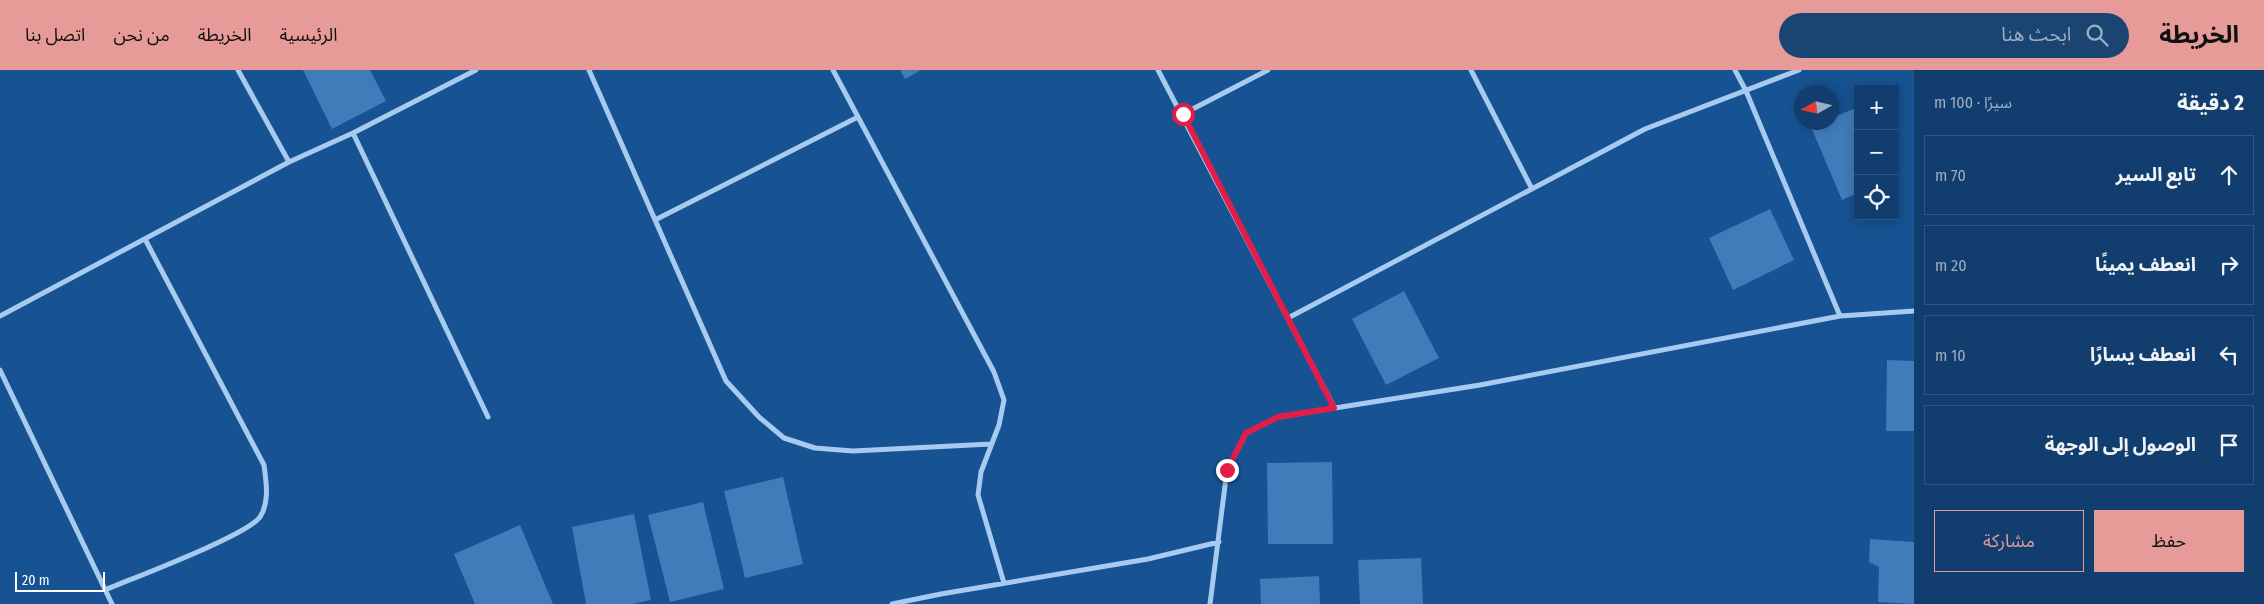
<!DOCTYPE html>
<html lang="ar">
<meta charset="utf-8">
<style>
body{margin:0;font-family:"Fira Sans Condensed","Noto Sans Arabic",sans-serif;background:#1a4573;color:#f1f3f6;direction:rtl}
.controls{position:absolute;right:15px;top:15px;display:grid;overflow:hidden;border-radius:0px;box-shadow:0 2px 12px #0003}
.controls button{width:45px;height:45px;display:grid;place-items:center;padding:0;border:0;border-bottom:1px solid #305781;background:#113e6e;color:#f1f3f6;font:25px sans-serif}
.compass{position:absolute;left:1794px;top:15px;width:45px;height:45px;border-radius:50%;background:#113e6e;box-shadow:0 2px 12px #0003;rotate:262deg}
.scale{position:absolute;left:15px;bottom:12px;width:90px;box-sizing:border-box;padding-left:5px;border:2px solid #fff;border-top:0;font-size:14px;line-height:18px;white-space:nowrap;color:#fff;-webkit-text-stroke:4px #175292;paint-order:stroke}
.stop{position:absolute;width:15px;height:15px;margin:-11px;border:4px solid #e11d48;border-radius:50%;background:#fff}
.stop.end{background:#e11d48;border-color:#fff;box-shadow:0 1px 5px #0008}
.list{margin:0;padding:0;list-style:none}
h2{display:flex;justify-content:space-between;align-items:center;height:65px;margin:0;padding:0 20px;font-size:21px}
h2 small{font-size:16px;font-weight:400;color:#9caec2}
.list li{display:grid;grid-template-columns:32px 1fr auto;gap:15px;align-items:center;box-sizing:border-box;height:80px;margin:0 10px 10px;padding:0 10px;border:1px solid #305781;border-radius:0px}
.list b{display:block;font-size:19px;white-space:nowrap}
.list em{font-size:16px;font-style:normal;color:#9caec2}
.actions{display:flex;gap:10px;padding:15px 20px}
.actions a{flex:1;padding:11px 0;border:1px solid #e69b98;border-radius:0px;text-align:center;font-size:18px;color:#e69b98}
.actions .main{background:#e69b98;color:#111}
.icon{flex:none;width:28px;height:28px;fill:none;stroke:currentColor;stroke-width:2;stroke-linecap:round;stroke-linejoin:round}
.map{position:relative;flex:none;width:1914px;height:534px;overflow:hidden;direction:ltr}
header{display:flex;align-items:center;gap:30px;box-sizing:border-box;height:70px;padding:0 25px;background:#e69b98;color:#111}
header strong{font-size:24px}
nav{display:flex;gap:28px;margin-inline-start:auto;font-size:18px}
.search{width:350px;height:45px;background:#1a4573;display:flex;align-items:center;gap:12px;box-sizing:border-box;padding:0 18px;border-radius:28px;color:#9caec2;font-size:19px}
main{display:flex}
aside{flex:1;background:#113e6e}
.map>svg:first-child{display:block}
</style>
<header>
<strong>الخريطة</strong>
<div class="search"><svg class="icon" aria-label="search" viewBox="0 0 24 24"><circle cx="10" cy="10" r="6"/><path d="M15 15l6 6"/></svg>ابحث هنا</div>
<nav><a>الرئيسية</a><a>الخريطة</a><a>من نحن</a><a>اتصل بنا</a></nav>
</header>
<main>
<aside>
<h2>2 دقيقة<small>سيرًا · 100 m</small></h2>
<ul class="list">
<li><svg class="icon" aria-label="ahead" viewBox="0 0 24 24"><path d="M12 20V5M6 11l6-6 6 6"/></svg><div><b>تابع السير</b></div><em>70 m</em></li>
<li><svg class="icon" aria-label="right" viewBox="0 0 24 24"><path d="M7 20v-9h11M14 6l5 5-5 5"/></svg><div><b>انعطف يمينًا</b></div><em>20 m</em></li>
<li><svg class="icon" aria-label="left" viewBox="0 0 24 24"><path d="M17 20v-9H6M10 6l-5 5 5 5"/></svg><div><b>انعطف يسارًا</b></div><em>10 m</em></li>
<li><svg class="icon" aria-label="arrive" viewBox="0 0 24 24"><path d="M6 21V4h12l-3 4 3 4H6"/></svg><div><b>الوصول إلى الوجهة</b></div></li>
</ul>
<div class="actions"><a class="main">حفظ</a><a>مشاركة</a></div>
</aside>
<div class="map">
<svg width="1914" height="534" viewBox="0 0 1914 534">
<rect width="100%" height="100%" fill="#175292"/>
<!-- building -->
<path fill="#407cba" d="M303,0H370L386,31L332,59Z
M900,0H921L905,9Z
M1858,37V123L1842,130L1811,57L1822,52H1832V48Z
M1770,139L1794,190L1733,220L1709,168Z
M1404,221L1439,288L1386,315L1352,249Z
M1887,290L1914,291V361H1886Z
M1332,392L1333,474H1268L1267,393Z
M783,407L803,494L745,508L724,421Z
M703,432L724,519L670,532L648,445Z
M634,444L651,530L632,534H586L572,457Z
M520,455L553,534H475L454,484Z
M1870,469L1914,472V534L1878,532L1879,497L1869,492Z
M1421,488L1423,534H1360L1358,490Z
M1319,506L1320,534H1261L1260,509Z"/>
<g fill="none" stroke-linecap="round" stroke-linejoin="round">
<!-- street -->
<path stroke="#a7cbf0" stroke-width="5" d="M238,0L289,92L353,63L476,0
M589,0L726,311L759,347L784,368L815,378L853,381L991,374
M833,0L994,302L1004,330L999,355L981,402L978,425L1004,513
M1158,0L1334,337
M1471,0L1532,119
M1735,0L1746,21L1840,246
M1183,44L1268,0
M353,63L488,347
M655,150L858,47
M0,246L289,92
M1288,248L1645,59L1799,0
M0,300L112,534
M105,520C133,508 246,466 260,447C270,432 266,411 264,395L145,169
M892,534L941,524L1148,489L1219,472
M1210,534L1227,400L1246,363L1278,347L1480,315L1840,246L1914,241"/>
</g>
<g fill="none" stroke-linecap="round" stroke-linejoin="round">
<!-- route -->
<path stroke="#e11d48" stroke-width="6" d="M1183,44L1334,338L1278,347L1246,363L1227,400"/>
</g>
</svg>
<div class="controls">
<button>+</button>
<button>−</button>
<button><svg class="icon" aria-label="locate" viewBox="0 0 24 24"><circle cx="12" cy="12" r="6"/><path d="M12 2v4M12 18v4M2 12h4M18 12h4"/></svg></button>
</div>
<svg class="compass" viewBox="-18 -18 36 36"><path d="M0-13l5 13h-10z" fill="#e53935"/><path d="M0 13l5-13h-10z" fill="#9caec2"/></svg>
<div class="scale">20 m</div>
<div class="stop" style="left:1183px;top:44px"></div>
<div class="stop end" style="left:1227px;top:400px"></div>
</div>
</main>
